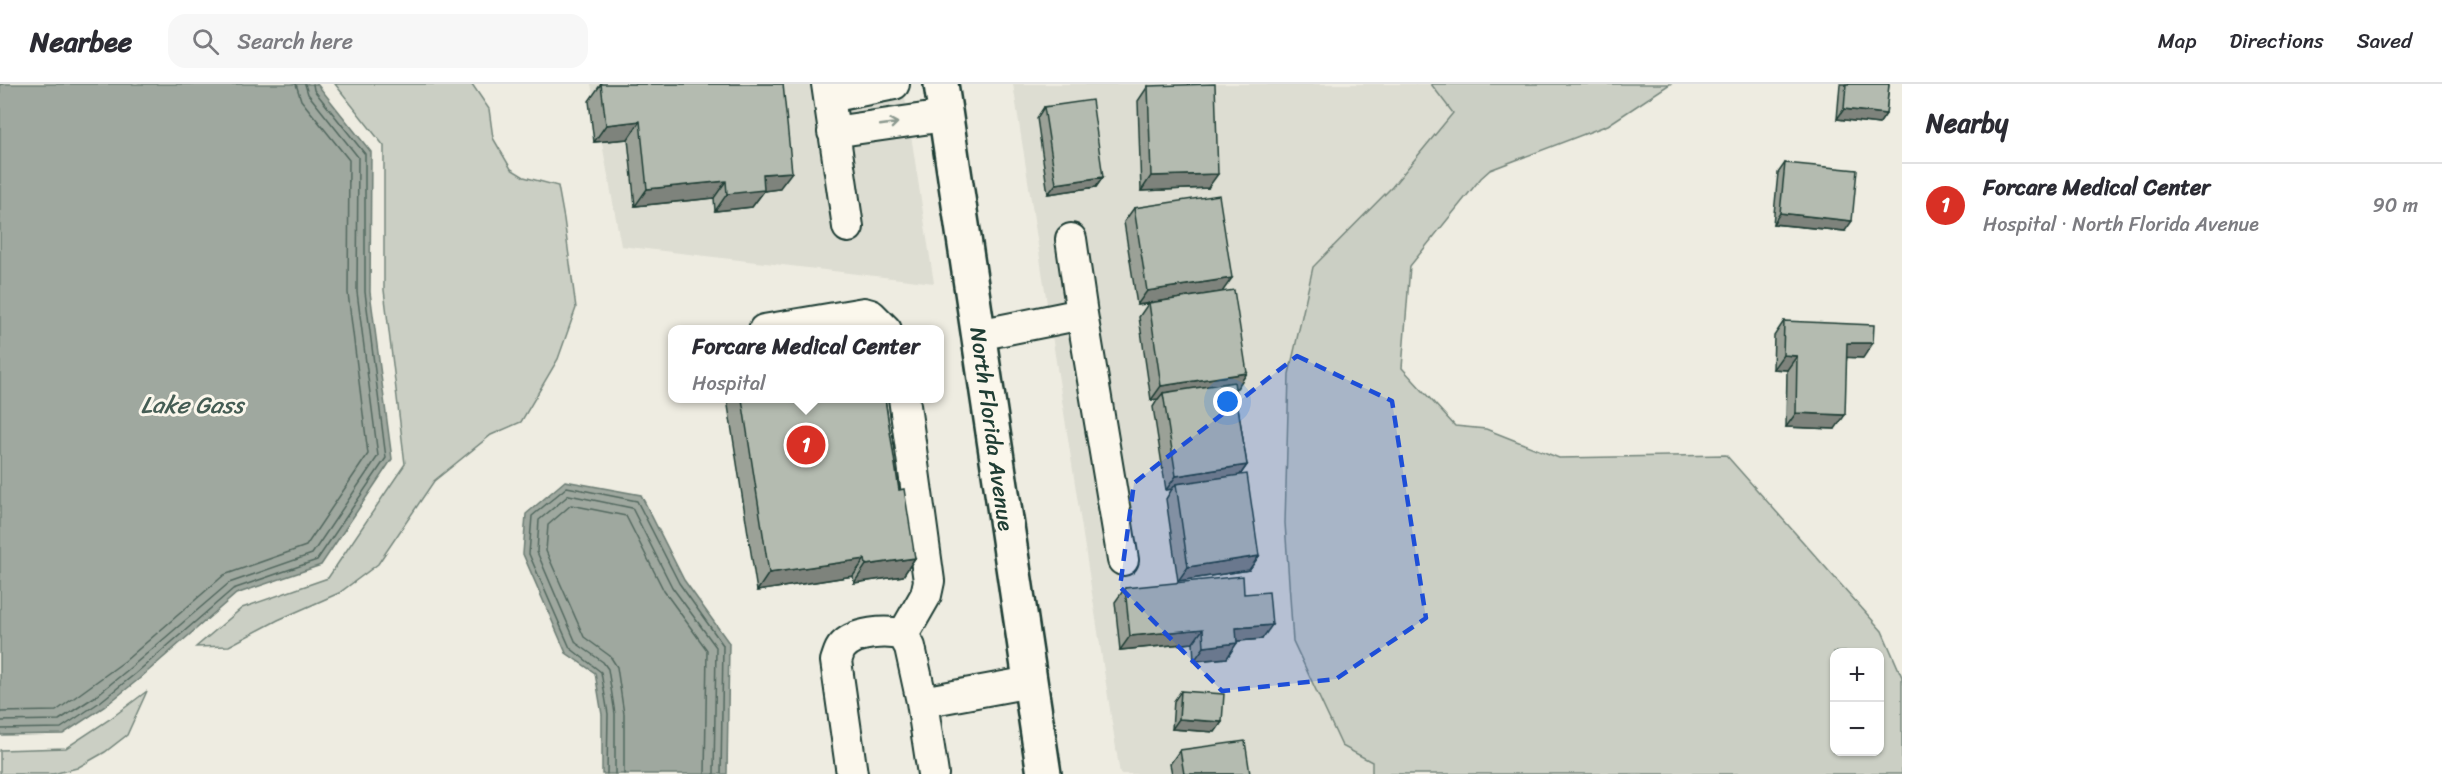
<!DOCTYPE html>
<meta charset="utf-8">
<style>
body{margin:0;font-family:Sriracha,sans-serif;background:#f7f7f7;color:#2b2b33}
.controls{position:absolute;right:18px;bottom:18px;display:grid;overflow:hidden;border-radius:12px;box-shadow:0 2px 4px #0004}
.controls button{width:54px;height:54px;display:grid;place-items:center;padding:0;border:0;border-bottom:2px solid #e1e1e2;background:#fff;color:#2b2b33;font:30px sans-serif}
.you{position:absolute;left:1228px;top:318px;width:21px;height:21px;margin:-15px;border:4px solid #fff;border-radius:50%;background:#1a73e8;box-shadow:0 0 0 9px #1a73e833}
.badge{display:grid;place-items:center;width:39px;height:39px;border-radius:50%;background:#d93025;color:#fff;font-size:20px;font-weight:700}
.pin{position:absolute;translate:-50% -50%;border:3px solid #fff;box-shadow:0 2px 6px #0006}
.popup{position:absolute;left:668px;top:241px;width:276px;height:78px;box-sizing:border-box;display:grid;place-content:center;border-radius:12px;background:#fff;filter:drop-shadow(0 2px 4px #0005);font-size:20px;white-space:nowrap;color:#7c7c81}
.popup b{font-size:22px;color:#2b2b33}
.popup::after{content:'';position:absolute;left:50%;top:100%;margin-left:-12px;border:12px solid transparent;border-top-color:#fff}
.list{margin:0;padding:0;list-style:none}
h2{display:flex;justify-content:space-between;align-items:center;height:78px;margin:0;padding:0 24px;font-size:26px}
h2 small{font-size:20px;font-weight:400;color:#7c7c81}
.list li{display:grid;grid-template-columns:39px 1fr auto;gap:18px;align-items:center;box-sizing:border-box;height:84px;padding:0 24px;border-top:2px solid #e1e1e2}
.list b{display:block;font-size:22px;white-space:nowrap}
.list p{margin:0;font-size:20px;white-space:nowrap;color:#7c7c81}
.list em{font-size:20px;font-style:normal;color:#7c7c81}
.icon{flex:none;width:33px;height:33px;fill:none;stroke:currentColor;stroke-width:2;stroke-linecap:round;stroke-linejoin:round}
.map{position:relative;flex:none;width:1902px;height:690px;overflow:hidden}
header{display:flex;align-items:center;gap:36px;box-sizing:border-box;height:84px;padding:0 30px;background:#fff;border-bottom:2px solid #e1e1e2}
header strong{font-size:28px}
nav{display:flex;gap:33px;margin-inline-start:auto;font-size:21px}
.search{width:420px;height:54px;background:#f7f7f7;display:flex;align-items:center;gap:15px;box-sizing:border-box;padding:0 21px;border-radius:18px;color:#7c7c81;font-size:22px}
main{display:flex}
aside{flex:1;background:#fff}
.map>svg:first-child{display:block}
</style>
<header>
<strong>Nearbee</strong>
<div class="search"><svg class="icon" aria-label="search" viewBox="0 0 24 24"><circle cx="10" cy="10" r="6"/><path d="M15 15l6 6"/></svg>Search here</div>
<nav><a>Map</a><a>Directions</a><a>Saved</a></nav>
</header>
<main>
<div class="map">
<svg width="1902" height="690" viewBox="0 0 1902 690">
<rect width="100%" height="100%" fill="#eeece1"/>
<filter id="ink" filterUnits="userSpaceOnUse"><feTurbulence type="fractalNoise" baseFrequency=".0167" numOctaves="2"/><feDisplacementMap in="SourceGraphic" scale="12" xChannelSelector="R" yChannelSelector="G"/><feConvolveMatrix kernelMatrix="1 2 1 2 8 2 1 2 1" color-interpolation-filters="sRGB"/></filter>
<g filter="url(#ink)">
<!-- built -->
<path fill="#ddddd2" d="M591,0H903L934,199L621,162Z
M1013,0H1431L1454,29L1392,103L1372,690H1120Z"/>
<!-- green -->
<path fill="#cbcfc4" stroke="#75867c" stroke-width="1.5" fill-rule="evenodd" d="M335,0H472L489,25L493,54L511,85L524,93L558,102L564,135L576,224L558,275L521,338L491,351L434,397L378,480L339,509L278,536L229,562L196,563L242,524L328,494L405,380L384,206V62Z
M1431,0H1670L1608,41L1490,86L1481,94L1410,182L1402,284L1455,342L1486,345L1559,374L1726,371L1882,547L1902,593V690H1372V678L1342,662L1293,557L1285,439L1289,290L1313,183L1392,103L1453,29ZM1880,568V668H1834V568Z
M147,607L127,651L105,668L77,684L53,690H0V666L66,664L110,635Z"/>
<!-- water -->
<path fill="#9fa89f" stroke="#6c7d74" stroke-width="1.5" d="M0,0H317L371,68L370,208L392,375L321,481L236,510L139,595L104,623L63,650L0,651Z
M565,397L641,411L684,496L729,559L727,690H602V631L595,589L566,569L523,470L526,430Z"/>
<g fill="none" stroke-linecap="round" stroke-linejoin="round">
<!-- shore -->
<path stroke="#52685f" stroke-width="1.5" d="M0,628L56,627L125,577L224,491L306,462L368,370L348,209L349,76L301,16L296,0
M0,637L59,636L96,612L130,584L229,499L312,470L378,372L357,208L358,73L308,10L305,0
M0,645L61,644L100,618L135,590L233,505L317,476L386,374L365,208V70L314,6L313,0
M607,690L608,630L601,588L570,564L529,470L532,432L567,403L637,417L679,499L723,561L721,690
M615,690V630L608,585L603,578L576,559L537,468L539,436L569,411L632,424L672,503L716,563L714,690
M624,690V630L617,583L610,572L584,553L546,467L548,441L571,421L626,432L664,507L707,566L705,690"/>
<!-- minor casing -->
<g stroke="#1f3d34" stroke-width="34">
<path id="minor" d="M827,0L848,143
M829,13L894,0
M833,48L945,32
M1071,155L1082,230
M764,246L864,229L871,231L886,246
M978,251L1082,230L1123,476
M903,551L926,511L929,497L904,314
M922,618L933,690
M852,690L836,577C838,572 839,566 842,563C854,548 887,546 903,551L910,563L922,618L1030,598"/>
</g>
<!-- major casing -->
<g stroke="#1f3d34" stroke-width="38">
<path id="major" d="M941,0L1044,690"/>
</g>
<!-- minor -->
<use href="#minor" stroke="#fbf7ec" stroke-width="30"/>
<!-- major -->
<use href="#major" stroke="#fbf7ec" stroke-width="33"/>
</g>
<!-- wall -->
<path fill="#9ba197" stroke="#1f3d34" stroke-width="1.5" d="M601,0L779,105L764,107L752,123L715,127L714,114L635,122L628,55L594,58L589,17Z
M1840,0H1889L1886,30L1879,40L1837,35Z
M1148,2L1208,104L1141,107L1138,17Z
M1044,23L1103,93L1096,103L1048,110L1037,34Z
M1785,79L1845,147L1773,140L1778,89Z
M1134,124L1222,208L1247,289L1237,304H1235L1247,381L1240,391L1259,472L1249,486L1178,497L1166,415L1172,405L1166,406L1153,323L1158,315L1151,316L1139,233L1148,220L1137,221L1124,138Z
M1784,237L1863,274L1847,273L1835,345L1786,343L1787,286L1773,285L1774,252Z
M727,315H885L899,406L915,474L903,492L854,499L853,492L757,507Z
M1125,504L1244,510L1262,555L1237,557L1227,574L1194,577L1193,559L1120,566L1115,518Z
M1181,607L1222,638L1215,648L1172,645L1174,617Z
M1180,666L1250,690H1172L1170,680Z"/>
<!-- shaded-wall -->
<path fill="#7e837b" stroke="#1f3d34" stroke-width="1.5" d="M1844,25L1886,30L1879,40L1837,35Z
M640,37L628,55L594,58L606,41Z
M792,88L779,105L764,107L752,123L715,127L727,110L763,90Z
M1218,90L1208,104L1141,107L1151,92Z
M1103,93L1096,103L1048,110L1056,100Z
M726,97L714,114L635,122L647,105Z
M1780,129L1852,137L1845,147L1773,140Z
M1232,194L1222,208L1137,221L1147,207Z
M1847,259H1873L1863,274L1837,273Z
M1783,271L1797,272L1787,286L1773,285Z
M1247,289L1237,304L1164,315L1163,309L1158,315L1151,316L1161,302Z
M1796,329L1845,331L1835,345L1786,343Z
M1247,381L1237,395L1176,400L1172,405L1166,406L1176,392Z
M1259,472L1249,486L1178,497L1188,483Z
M915,474L903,492L854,499L866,481Z
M865,475L853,492L757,507L769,489Z
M1272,541L1262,555L1226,558L1236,544Z
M1203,545L1193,559L1120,566L1130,552Z
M1237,559L1227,574L1194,577L1204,563Z
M1179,635L1222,638L1215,648L1172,645Z"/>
<!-- building -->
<path fill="#b4bbb0" stroke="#1f3d34" stroke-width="1.5" d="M601,0H783L792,88L763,90L764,106L727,110L726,97L647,105L640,37L606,41Z
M1215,0L1218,90L1151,92L1148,2Z
M1846,0H1889L1886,30L1844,25Z
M1092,16L1103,93L1056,100L1044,23Z
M1785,79L1857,86L1852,137L1780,129Z
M1219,111L1232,194L1147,207L1134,124Z
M1234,206L1247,289L1161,302L1149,219Z
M1784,237L1874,241L1873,259H1847L1845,331L1796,329L1797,272L1783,271Z
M1234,298L1247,381L1176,392L1163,309Z
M742,315H885L899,406L904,405L915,474L866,481L865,475L769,489Z
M1247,390L1259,472L1188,483L1176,400Z
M1243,492L1244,510L1269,508L1272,541L1236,544L1237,559L1204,563L1203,545L1130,552L1125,504Z
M1181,607L1224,610L1222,638L1179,635Z
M1245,657L1250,690H1184L1180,666Z"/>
<!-- one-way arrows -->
<defs><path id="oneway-shaft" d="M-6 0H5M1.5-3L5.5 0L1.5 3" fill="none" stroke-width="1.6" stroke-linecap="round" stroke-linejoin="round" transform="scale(1.5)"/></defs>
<use stroke="#8d9a90" href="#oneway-shaft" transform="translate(889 40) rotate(-8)"/>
</g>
<!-- marked area -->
<path fill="#1d4ed8" fill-opacity="0.2" stroke="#1d4ed8" stroke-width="4.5" stroke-dasharray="12 8" stroke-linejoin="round" d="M1297,272L1392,317L1426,534L1336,595L1222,607L1120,503L1134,399Z"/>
<g text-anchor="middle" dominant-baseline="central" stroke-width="6" stroke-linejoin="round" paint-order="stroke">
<!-- street labels -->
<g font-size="22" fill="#1f3d34" stroke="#fbf7ec">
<text transform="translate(992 345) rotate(82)">North Florida Avenue</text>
</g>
<!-- water labels -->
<g font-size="24" font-style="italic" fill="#455d54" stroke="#fbf7ec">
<text x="192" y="321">Lake Gass</text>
</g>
</g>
</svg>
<div class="controls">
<button>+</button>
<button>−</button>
</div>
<div class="you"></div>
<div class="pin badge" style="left:806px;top:361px">1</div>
<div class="popup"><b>Forcare Medical Center</b>Hospital</div>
</div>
<aside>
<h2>Nearby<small></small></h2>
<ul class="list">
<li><span class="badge">1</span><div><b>Forcare Medical Center</b><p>Hospital · North Florida Avenue</p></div><em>90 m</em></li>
</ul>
</aside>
</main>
